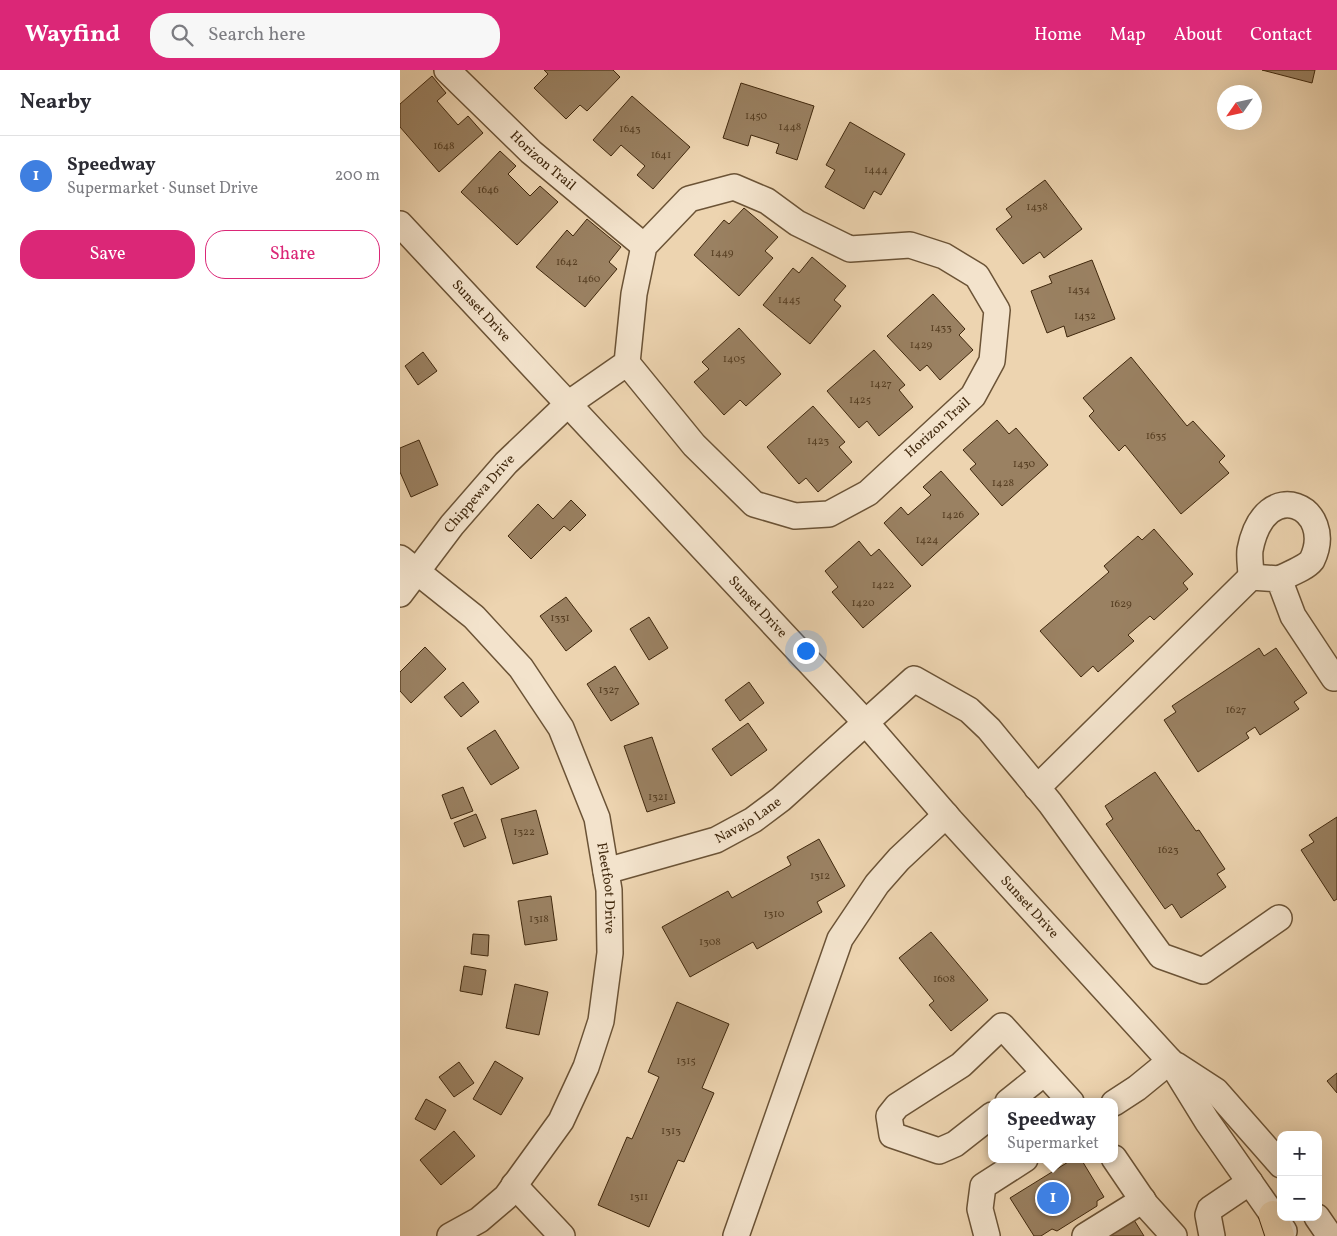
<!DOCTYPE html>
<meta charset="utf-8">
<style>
body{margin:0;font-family:Vollkorn,serif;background:#f7f7f7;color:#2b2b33}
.controls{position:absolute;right:15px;bottom:15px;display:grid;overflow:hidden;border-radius:10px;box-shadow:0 5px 20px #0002}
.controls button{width:45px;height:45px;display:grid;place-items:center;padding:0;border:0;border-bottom:1px solid #e1e1e2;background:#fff;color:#2b2b33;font:25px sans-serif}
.compass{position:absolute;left:817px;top:15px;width:45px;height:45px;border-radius:50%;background:#fff;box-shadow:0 5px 20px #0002;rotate:236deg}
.you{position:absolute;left:405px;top:580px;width:18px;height:18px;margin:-12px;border:4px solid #fff;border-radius:50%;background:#1a73e8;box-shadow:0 0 0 8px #1a73e833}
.badge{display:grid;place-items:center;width:32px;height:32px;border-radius:50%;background:#db2777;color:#fff;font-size:16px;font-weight:700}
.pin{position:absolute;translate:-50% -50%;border:2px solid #fff;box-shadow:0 1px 5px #0006}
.popup{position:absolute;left:588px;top:1028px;width:130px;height:65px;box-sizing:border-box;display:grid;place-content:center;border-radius:10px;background:#fff;filter:drop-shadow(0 1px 4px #0005);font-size:16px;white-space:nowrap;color:#7c7c81}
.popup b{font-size:19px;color:#2b2b33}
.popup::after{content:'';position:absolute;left:50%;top:100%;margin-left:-10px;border:10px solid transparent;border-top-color:#fff}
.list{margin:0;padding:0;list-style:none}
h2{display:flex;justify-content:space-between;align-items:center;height:65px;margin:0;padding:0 20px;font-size:21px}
h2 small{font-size:16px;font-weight:400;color:#7c7c81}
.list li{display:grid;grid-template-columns:32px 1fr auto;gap:15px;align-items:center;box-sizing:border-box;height:80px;padding:0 20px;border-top:1px solid #e1e1e2}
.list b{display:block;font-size:19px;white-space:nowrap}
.list p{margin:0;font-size:16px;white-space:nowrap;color:#7c7c81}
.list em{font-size:16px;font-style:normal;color:#7c7c81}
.actions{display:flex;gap:10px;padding:15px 20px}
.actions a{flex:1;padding:11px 0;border:1px solid #db2777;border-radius:20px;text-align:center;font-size:18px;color:#db2777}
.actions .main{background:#db2777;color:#fff}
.icon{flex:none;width:28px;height:28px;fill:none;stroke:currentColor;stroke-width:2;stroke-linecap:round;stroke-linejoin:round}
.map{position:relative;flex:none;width:937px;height:1166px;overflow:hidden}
header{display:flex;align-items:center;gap:30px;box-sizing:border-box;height:70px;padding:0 25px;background:#db2777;color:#fff}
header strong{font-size:24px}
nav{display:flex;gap:28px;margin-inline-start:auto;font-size:18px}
.search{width:350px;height:45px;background:#f7f7f7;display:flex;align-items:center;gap:12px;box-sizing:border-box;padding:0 18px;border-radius:20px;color:#7c7c81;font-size:19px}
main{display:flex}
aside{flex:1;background:#fff}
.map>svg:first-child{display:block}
</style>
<header>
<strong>Wayfind</strong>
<div class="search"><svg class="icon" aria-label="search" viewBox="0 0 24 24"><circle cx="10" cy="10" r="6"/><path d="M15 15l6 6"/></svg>Search here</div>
<nav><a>Home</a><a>Map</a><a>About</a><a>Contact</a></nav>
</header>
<main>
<aside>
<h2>Nearby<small></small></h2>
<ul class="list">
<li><span class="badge" style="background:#3f7fe0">1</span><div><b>Speedway</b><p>Supermarket · Sunset Drive</p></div><em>200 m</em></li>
</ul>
<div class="actions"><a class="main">Save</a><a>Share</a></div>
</aside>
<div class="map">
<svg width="937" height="1166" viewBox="0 0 937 1166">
<rect width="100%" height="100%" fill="#edd4b0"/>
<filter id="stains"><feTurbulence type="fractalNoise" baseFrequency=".004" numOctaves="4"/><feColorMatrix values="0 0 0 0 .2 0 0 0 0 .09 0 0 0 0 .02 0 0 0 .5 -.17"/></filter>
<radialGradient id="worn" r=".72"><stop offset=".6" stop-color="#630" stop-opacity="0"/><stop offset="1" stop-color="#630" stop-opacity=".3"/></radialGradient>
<!-- building -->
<path fill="#9a8162" stroke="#40280d" d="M144,0H213L220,7L187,41L180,35L166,49L134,18L148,4Z
M862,0H915L912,13Z
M32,6L46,23L37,31L58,55L68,46L83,63L39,102L0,57V34Z
M341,13L414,36L397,90L376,83L379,74L351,65L348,76L323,68Z
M232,26L290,77L253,119L237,105L245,96L221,75L211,86L193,70Z
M450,52L505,84L481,125L474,121L464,139L425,117L435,100L426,95Z
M100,81L116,96L108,104L130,126L140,116L158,132L117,175L61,122Z
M645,110L682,159L644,188L640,182L623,194L596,159L612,147L606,139Z
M344,138L378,167L365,181L373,188L339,226L294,185L324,150L329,154Z
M187,149L221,177L209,192L217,199L185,237L136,197L167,160L173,166Z
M412,187L446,216L434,230L441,236L410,274L363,235L393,198L399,203Z
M692,190L715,249L667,267L664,256L647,263L631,221L652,213L649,206Z
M533,224L565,259L559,265L573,280L540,310L527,295L520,301L487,266Z
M339,258L381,304L346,336L340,330L324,345L294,312L309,299L302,292Z
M474,280L505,315L499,320L513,337L479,366L467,351L459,358L427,321Z
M23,282L37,301L18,315L5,296Z
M731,287L787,356L793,351L825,386L819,392L829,403L781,444L725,375L719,381L689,346L694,341L683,328Z
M413,336L445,372L439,377L452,392L418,422L406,408L399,414L367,377Z
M597,350L609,364L616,358L648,395L602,436L570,399L576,394L563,380Z
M19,370L38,415L11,427L0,402V378Z
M541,401L579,444L522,496L484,453L501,437L508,445L531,425L523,417Z
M171,430L186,445L170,461L164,456L131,489L108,466L138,434L153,449Z
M754,459L793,504L783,513L788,519L754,550L750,546L728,565L734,571L698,602L693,596L681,607L640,561L709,502L704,496L738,466L742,470Z
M459,471L471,486L479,479L511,516L463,558L432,522L438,517L425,501Z
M166,527L192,561L166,581L140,546Z
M249,547L268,578L249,590L230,559Z
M25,577L46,599L11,633L0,621V602Z
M859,578L864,586L876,578L907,623L894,632L899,639L860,665L855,657L846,663L849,668L798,702L764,650L776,642L772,636Z
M215,596L239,634L211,651L187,614Z
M63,612L79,632L61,647L44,627Z
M349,612L364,633L340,651L325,630Z
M348,653L367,680L331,706L312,679Z
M95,660L119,698L91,715L67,678Z
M252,667L275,733L247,742L224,676Z
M755,702L796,761L799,760L825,799L817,804L826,817L781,848L772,834L765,839L706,754L713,749L705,736Z
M63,717L73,741L51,749L42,725Z
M136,740L148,784L113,794L101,749Z
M76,744L86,768L64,777L54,753Z
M937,747V829L934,831L901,780L914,772L909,765Z
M419,769L445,816L417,832L422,842L357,879L353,872L290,907L262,857L328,821L332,828L391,795L387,787Z
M151,826L157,870L125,875L118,831Z
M531,862L588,930L551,961L529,935L534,931L499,888Z
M73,864L89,865L88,886L71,884Z
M64,896L86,900L82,925L60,921Z
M115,914L148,922L139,965L106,958Z
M277,932L329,954L302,1018L314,1023L284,1092L278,1090L249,1157L198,1135L227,1067L232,1069L259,1007L248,1002Z
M95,991L123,1008L101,1045L73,1029Z
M59,992L74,1013L54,1027L39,1007Z
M937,1003V1023L927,1011Z
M26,1029L46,1040L35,1060L15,1049Z
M54,1061L75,1086L41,1115L20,1090Z
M673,1089H681L704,1127L697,1131V1136L657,1161L652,1159L641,1166H634L610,1128Z
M734,1150L744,1166H709Z"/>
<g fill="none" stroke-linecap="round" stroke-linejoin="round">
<!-- minor casing -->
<g stroke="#6b5336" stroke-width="28">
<g id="minor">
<path id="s1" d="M47,0L131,82L244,176"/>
<path id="s2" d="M0,154L466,653L551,751L770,991L807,1051L884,1161"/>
<path id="s3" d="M0,488L74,547L121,598L161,658L197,748L209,820L210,883L201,951L186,997L161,1051L106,1127L79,1150L50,1166"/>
<path d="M851,507C851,499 849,488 850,480C865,402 937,438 912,490C906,498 889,504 879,509"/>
<path id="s4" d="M0,524L52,455L106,393L168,334L227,293L234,224L244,176L289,129L334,117L367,131L397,153L450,179L510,175L544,186L577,206L597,240L592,291L573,326L468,423L429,444L395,446L354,434L294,375L227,293"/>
<path d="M637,718L851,507L879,509L893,546L934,608"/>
<path id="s5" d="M206,801L316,770L353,750L381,729L514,609L569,640L589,659L650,733L761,886L803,901L879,848"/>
<path d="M776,995L816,1021L881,1095"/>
<path d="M608,1032L643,1004"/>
<path d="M714,1033L737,1018L770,991"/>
<path d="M592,1045L555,1074L539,1081L492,1065L489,1046L497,1036L561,995L602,956L671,1032"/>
<path d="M714,1088L746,1135L774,1166"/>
<path d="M114,1115L162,1166"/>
<path d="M917,1147L930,1166"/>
<path d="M336,1166L440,869L477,814L499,789L546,745"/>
<path d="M587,1166L580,1139L583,1116L625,1089"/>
<path d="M685,1166L743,1130"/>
<path d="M812,1166L808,1145L810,1139L850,1112"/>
</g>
</g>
<!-- major casing -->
<g stroke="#40280d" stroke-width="30">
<path id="major" d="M873,1145L880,1166"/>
</g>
<!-- minor -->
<use href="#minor" stroke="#f3e3cc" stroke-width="25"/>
<!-- major -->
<use href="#major" stroke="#edd4b0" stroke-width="28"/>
</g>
<g text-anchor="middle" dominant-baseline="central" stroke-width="5" stroke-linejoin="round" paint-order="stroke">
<!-- number labels -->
<g font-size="11" fill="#563e22">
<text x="356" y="46">1450</text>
<text x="390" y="57">1448</text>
<text x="230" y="59">1643</text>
<text x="44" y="76">1648</text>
<text x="261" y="85">1641</text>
<text x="476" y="100">1444</text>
<text x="88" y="120">1646</text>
<text x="637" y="137">1438</text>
<text x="322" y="183">1449</text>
<text x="167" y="192">1642</text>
<text x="189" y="209">1460</text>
<text x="679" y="220">1434</text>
<text x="389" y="230">1445</text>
<text x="685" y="246">1432</text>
<text x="541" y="258">1433</text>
<text x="521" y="275">1429</text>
<text x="334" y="289">1405</text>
<text x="481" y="314">1427</text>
<text x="460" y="330">1425</text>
<text x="756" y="366">1635</text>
<text x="418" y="371">1423</text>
<text x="624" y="394">1430</text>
<text x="603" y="413">1428</text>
<text x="553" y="445">1426</text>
<text x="527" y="470">1424</text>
<text x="483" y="515">1422</text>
<text x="463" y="533">1420</text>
<text x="721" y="534">1629</text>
<text x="160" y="548">1331</text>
<text x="209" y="620">1327</text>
<text x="836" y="640">1627</text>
<text x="258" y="727">1321</text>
<text x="124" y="762">1322</text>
<text x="768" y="780">1623</text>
<text x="420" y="806">1312</text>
<text x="374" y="844">1310</text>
<text x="139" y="849">1318</text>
<text x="310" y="872">1308</text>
<text x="544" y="909">1608</text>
<text x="286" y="991">1315</text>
<text x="271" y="1061">1313</text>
<text x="239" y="1127">1311</text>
</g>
<!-- street labels -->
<g font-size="14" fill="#40280d" stroke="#f3e3cc">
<text stroke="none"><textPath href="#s1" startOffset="132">Horizon Trail</textPath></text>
<text stroke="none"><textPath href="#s2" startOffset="119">Sunset Drive</textPath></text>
<text transform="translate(538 358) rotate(-42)">Horizon Trail</text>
<text stroke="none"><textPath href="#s4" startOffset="128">Chippewa Drive</textPath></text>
<text stroke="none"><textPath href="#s2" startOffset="524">Sunset Drive</textPath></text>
<text stroke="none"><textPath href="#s5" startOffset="152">Navajo Lane</textPath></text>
<text stroke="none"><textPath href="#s3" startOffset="404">Fleetfoot Drive</textPath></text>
<text stroke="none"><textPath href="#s2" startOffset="929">Sunset Drive</textPath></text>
</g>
</g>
<rect width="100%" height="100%" filter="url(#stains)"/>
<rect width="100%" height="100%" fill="url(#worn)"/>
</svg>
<div class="controls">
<button>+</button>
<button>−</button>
</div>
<svg class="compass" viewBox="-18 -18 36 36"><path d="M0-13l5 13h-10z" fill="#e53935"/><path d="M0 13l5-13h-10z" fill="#7c7c81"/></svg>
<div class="you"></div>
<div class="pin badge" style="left:653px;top:1128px;background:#3f7fe0">1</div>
<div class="popup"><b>Speedway</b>Supermarket</div>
</div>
</main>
